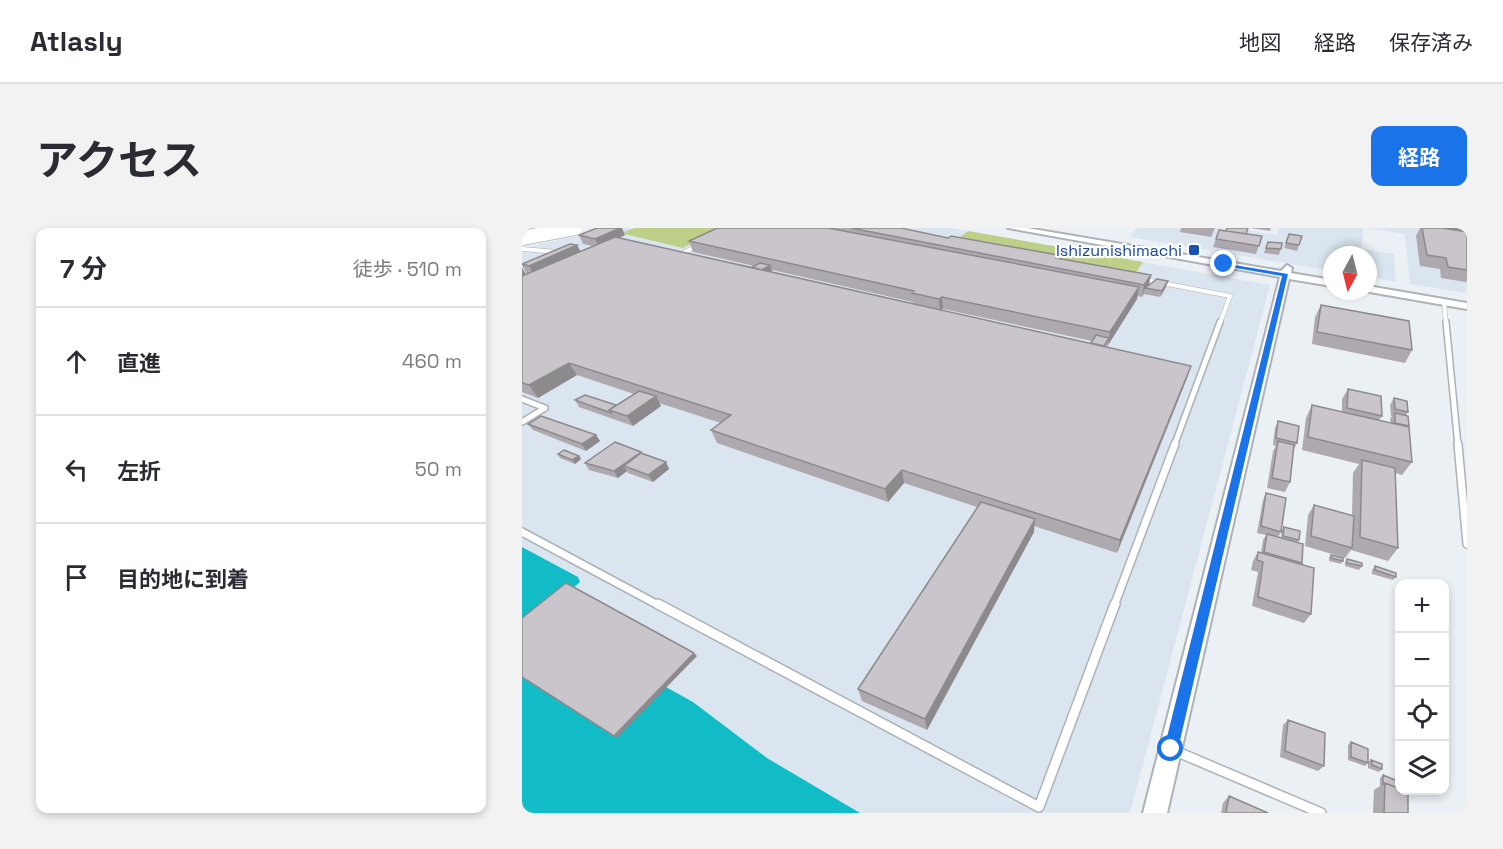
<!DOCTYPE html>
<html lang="ja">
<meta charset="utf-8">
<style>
body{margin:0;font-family:"Space Grotesk","Noto Sans JP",sans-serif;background:#f2f2f3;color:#2b2b33}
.controls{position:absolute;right:18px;bottom:18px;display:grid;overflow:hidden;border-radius:12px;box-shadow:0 3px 9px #0003}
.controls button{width:54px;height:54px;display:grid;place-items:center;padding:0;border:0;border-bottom:2px solid #e1e1e2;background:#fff;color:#2b2b33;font:30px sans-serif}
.compass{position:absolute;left:801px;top:18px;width:54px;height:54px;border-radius:50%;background:#fff;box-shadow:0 3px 9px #0003;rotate:187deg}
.stop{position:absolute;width:18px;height:18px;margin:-14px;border:4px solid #1a73e8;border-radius:50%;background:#fff}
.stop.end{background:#1a73e8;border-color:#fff;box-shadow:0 2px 6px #0008}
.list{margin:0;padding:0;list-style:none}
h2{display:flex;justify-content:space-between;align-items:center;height:78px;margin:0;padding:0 24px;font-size:26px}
h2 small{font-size:20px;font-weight:400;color:#7c7c81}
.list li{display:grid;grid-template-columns:39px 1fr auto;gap:18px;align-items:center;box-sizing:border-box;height:108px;padding:0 24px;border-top:2px solid #e1e1e2}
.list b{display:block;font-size:22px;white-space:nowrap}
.list em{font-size:20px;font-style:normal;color:#7c7c81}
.icon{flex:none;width:33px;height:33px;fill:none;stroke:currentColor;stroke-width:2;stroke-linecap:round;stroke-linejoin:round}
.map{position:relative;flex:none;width:945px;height:585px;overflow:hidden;border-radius:12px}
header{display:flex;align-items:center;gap:36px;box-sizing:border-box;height:84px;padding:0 30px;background:#fff;border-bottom:2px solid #e1e1e2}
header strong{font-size:28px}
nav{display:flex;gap:33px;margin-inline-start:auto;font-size:21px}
.intro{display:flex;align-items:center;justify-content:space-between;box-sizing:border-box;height:144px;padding:0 36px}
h1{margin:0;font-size:42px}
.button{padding:15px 27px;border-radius:12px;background:#1a73e8;color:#fff;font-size:21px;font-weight:700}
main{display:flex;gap:36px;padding:0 36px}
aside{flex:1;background:#fff;border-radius:12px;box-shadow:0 3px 9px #0003}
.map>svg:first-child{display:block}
</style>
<header>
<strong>Atlasly</strong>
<nav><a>地図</a><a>経路</a><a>保存済み</a></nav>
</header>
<div class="intro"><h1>アクセス</h1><a class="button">経路</a></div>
<main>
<aside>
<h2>7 分<small>徒歩 · 510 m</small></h2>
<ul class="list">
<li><svg class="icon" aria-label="ahead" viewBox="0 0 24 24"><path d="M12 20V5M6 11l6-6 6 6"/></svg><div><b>直進</b></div><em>460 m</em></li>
<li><svg class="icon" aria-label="left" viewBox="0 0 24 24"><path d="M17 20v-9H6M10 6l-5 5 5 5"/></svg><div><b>左折</b></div><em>50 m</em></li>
<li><svg class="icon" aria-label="arrive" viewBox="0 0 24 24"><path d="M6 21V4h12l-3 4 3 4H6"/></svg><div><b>目的地に到着</b></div></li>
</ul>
</aside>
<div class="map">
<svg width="945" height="585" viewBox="0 0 945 585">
<rect width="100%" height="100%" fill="#ebf0f5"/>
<!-- built -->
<path fill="#dae5ef" d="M94,0H429L748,57L608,585H338L245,530L171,474L18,389L56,349L0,319V20Z
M615,0H714L755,7L757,0H841L840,21L872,26L874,54L846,49V27H810V43L608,9Z
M844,0H945V65L888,56L883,6Z"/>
<!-- green -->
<path fill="#becf87" d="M113,0H201L161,20L99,5Z
M446,3L621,34L613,46L433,13Z"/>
<!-- water -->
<path fill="#12bcc6" d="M0,319L56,349L58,354L18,389L171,474L245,530L338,585H0Z"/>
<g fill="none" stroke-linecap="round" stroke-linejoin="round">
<!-- service-far3 casing -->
<g stroke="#adb2b7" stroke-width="5">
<path id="service-far3" d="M0,21L36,24
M155,28L177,17
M619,51L708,68L698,95
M922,74L924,95"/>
</g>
<!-- service-far2 casing -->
<g stroke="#adb2b7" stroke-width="8">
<path id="service-far2" d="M924,94L936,218
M0,171L23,180L0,194
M652,218L698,94"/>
</g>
<!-- service-far1 casing -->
<g stroke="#adb2b7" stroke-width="10">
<path id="service-far1" d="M936,216L945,316
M0,304L138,378
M592,378L653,216"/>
</g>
<!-- service casing -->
<g stroke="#adb2b7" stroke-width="12">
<path id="service" d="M136,376L517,579L593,376
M651,522L799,585"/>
</g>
<!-- tertiary casing -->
<g stroke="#adb2b7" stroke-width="4">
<path id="tertiary" d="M486,0H505L759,43L765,37L770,40L769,45L810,52V58L767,51L645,585H621L758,49Z
M846,58L945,75V81L842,63H846Z"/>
</g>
<!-- primary casing -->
<g stroke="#adb2b7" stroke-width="3">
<path id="primary" d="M0,0H17L0,6Z"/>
</g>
<!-- service-far3 -->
<use href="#service-far3" stroke="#fff" stroke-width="4"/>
<!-- service-far2 -->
<use href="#service-far2" stroke="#fff" stroke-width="5"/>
<!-- service-far1 -->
<use href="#service-far1" stroke="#fff" stroke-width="7"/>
<!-- service -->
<use href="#service" stroke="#fff" stroke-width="9"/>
<!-- tertiary -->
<use href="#tertiary" fill="#fff" fill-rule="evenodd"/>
<!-- primary -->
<use href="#primary" fill="#fff" fill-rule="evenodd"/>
<!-- motorway-bridge casing -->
<g stroke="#adb2b7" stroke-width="16" stroke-linecap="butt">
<path id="motorway-bridge" d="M0,10L53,0"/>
</g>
<!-- motorway-bridge -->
<use href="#motorway-bridge" stroke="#fff" stroke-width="14"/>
</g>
<!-- wall -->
<path fill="#ada9af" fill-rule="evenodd" d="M195,0H379L426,10L629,47L627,57L644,59L638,69L622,66L620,69L615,68V71L585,119L665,150L595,325L512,298V304L405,502L340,473L336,461L455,279L382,255L366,274L195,215L189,202L199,195L137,175L139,178L111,198L57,179L53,172L94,177L112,166L55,147L16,170L0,164V40L4,46L6,45H4L0,37V36L55,17L58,23L71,18L61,16L57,7H103L98,10L230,39L232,38L171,24L167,13ZM250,42L391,74V75L249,43ZM421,81L570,113L569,115L419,82Z
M659,0H693L689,9L658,4Z
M728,0H749L748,3Z
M898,0H939L941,3L940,0H945V53L944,54L919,50L918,41L898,38L894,8Z
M724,6L740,8L734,26L691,19L694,11Z
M767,6L780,8L775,23L762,20Z
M746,14L760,15L757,27L742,25Z
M799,77L890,122L883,135L790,116L793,89Z
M826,161L860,188L857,192L869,195L868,191L870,188H869L868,177L872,170L886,184L884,187L887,198L886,199L890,234L880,247L873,245L876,320L866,333L829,322L823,330L783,318L786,287L792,277L830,287L831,245L837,236L780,222L784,190L790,177L820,184V171Z
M756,193L775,215L772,221L768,254L763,264L745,260L751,223L754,218L751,217L753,200Z
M6,196L74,207L78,213L64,223L11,202Z
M36,226L57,228L59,231L53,236L38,230Z
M144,234L147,241L131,254L106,245L105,243L96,250L67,242L63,235Z
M744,265L759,304L756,309L759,310L760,302L762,299L777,312L775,315L780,335L779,336L789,386L782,395L730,378L736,344L729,342L731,333L736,324L739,325L741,312L744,307L735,305L741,272Z
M809,327L821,333L819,336L807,333V330Z
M825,331L840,338L837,342L823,338V334Z
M853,338L874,349L871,352L850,346V342Z
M766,492L802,538L796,543L758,529L761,497Z
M829,514L846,535L843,538L826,532V517Z
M849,532L860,541L857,544L846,540V534Z
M861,547L886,585H851L852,562L858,558V550Z
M707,568L746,585H699L701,575Z"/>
<!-- shaded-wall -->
<path fill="#8d8a8e" d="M98,0H100L103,7L77,19L73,11Z
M55,17L60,26L12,47L7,38Z
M248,37L250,43L236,51L234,45Z
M0,40L4,47L0,49Z
M629,47L626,59L623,60L620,69L622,57Z
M646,53L644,59L638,69L640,63Z
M617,59L615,71L586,117L588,104Z
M420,69L421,81L418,83L417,71Z
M47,135L55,147L16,170L7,157Z
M669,138L665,150L595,325L598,312Z
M134,168L139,178L111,198L105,188Z
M74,207L78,213L64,223L60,216Z
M119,224L123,230L102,238L105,243L96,250L92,243Z
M57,228L59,231L53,236L50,232Z
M144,234L147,241L131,254L126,247Z
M380,242L382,255L366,274L363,261Z
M513,291L512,304L405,502L403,491Z
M172,425L175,428L95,510L92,508Z"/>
<!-- building -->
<path fill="#c9c5cb" stroke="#8d8a8e" stroke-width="1.5" d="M75,0H98L73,11L57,7Z
M195,0H306L617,59L588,104L420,69L417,71L390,65L392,63L167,13Z
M329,0H379L426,10L429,8L536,27L534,30L629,47L622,57Z
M705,0H726L724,6L704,3Z
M900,0H920L945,3V42L926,39L924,30L905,27Z
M920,0H939L940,3Z
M697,2L740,8L737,18L694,11Z
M767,6L780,8L777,17L764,15Z
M93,9L669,138L598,312L380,242L363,261L189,202L209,187L47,135L7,157L0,155V48Z
M746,14L760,15L759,21L744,20Z
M48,16L55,17L7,38L0,36Z
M238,35L248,37L240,42L230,39Z
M635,51L646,53L640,63L623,60Z
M799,77L887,93L890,122L795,104Z
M574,107L587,110L582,118L569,115Z
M826,161L859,168L860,188L825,180Z
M117,163L134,168L105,188L87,182Z
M63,167L94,177L87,182L89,185L53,172Z
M872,170L885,173L886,184L873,181Z
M790,177L887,199L890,234L786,209Z
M873,185L886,188L887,198L873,195Z
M19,188L74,207L60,216L6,196Z
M756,193L777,198L775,215L754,210Z
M756,213L772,217L768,254L750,250Z
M93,214L119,224L92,243L63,235Z
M42,222L57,228L50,232L36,226Z
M119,225L144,234L126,247L102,238Z
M840,232L873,240L876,320L838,309Z
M744,265L764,270L759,304L739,298Z
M459,274L513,291L403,491L336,461Z
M792,277L832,288L830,320L789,308Z
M762,299L778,303L777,312L761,308Z
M745,306L781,316L780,335L742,324Z
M736,324L792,340L789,386L736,369L741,334L735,332Z
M809,327L821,330V333L809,330Z
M825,331L840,335V338L825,335Z
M853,338L874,345V349L853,342Z
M44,355L172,425L92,508L0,449V390Z
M766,492L803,505L802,538L763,523Z
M829,514L846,521V535L829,529Z
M849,532L860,536V541L850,537Z
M861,547L878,554V561L863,555L861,556Z
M863,555L878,561V562H880L886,565V585H862Z
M707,568L746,585H704Z"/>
<!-- route -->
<path fill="#1a73e8" d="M700,35L766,46L656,521L649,528L642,521L760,48L702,38Z"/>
<!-- markers -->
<rect fill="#1a4fb4" stroke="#fbfdff" stroke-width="2" x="666" y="16" width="12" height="12" rx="3"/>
<g text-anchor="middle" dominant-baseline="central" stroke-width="4.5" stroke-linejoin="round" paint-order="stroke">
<!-- far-transit labels -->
<g font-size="16" fill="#164399" stroke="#fbfdff" text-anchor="end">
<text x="660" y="22">Ishizunishimachi</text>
</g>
</g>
</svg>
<div class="controls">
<button>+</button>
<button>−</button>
<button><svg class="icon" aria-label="locate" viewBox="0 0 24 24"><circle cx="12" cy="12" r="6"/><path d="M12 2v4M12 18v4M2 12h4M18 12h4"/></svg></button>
<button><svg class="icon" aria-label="layers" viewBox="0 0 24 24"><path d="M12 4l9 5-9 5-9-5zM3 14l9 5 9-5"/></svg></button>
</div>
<svg class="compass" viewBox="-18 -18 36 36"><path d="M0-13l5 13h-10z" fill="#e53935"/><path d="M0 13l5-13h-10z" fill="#7c7c81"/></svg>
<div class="stop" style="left:649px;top:521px"></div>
<div class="stop end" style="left:702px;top:36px"></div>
</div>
</main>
